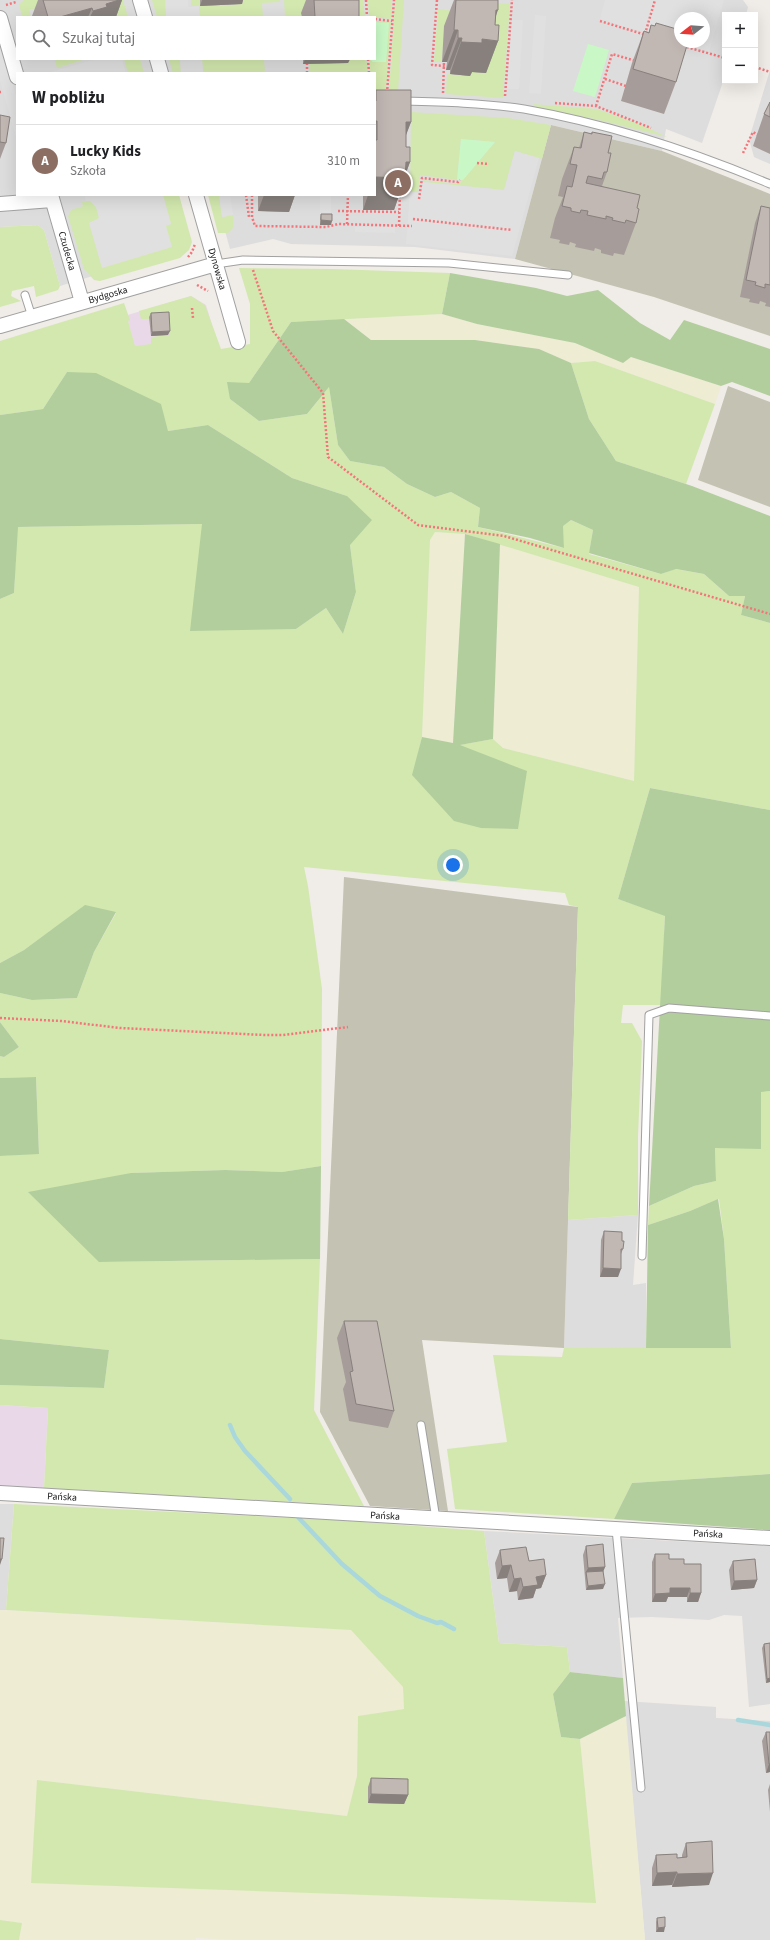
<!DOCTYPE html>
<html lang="pl">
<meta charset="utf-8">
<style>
body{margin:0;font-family:"Source Sans 3",sans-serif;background:#f6f6f6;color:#202124}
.controls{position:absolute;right:12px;top:12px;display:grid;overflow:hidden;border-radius:0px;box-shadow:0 4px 16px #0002}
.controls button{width:36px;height:36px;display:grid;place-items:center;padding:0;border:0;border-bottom:1px solid #e0e0e0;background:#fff;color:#202124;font:20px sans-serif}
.compass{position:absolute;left:674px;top:12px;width:36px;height:36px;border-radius:50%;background:#fff;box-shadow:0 4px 16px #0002;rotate:253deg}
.you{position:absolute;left:453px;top:865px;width:14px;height:14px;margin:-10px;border:3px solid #fff;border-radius:50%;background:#1a73e8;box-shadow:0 0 0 6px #1a73e833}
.badge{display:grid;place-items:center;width:26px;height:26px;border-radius:50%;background:#c80823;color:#fff;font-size:13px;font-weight:700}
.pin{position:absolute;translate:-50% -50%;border:2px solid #fff;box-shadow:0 1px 4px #0006}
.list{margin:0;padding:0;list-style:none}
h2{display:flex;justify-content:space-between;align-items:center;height:52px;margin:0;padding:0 16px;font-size:17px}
h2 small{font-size:13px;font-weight:400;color:#757577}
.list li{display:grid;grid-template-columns:26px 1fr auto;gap:12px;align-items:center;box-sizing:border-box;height:72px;padding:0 16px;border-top:1px solid #e0e0e0}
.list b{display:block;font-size:15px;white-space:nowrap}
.list p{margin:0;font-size:13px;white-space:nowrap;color:#757577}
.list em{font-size:13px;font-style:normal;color:#757577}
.icon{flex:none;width:22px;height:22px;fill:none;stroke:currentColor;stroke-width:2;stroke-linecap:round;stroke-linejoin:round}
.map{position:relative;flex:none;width:770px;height:1940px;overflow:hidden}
.search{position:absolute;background:#fff;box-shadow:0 4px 16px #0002;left:16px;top:16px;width:360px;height:44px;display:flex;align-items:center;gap:10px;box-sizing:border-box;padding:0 14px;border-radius:0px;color:#757577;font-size:15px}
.panel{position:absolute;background:#fff;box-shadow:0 4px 16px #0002;left:16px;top:72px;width:360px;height:124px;border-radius:0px}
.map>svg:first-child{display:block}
</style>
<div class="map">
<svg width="770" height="1940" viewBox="0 0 770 1940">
<rect width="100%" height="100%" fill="#f0ece7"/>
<!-- residential -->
<path fill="#dedddd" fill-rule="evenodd" d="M0,0H743L748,7L746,15H725V76L702,143L666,129L662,151L551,125L515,259L415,247L291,244L273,239L230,249L215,195H375V73H17V195H171L174,251L60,286L44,230L38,225L0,227ZM17,17H375V59H17ZM680,18H704V42H680Z
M770,70V164L754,157L749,139Z
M638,1215L633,1285L646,1283V1348H564L568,1220Z
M0,1504H14L6,1610H0Z
M484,1531L770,1546V1704L749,1707L742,1616L724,1615L709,1620L652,1617L618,1618L623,1678L570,1672L567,1647L499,1643Z
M624,1701L716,1707V1718L770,1721V1940H645Z"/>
<!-- industrial -->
<path fill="#e9d9e8" d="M191,296L206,305L217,341L130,349L121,317Z
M0,1405L48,1408L44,1488L0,1486Z"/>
<!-- construction -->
<path fill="#c4c2b2" d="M551,125L662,151L770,194V336L654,297L515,259Z
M728,386L770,402V507L698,480Z
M344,877L578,907L564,1348L422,1340L448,1511L370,1506L320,1412Z"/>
<!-- farmland -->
<path fill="#eeecd3" d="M442,314L477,324L575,343L623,362L631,357L721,386L715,404L595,361L571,363L539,349L475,340H371L344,319Z
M435,532L465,534L453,743L422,737L430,540Z
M500,544L639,587L634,781L503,748L493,739Z
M0,1610L351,1630L403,1686L404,1709L358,1716L357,1776L347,1816L37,1780L596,1902L580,1739L626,1716L645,1940H236L196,1938V1940H19L22,1923L0,1920Z"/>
<!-- grass -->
<path fill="#d3e8af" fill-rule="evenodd" d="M24,0H53L40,7L29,10L31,17H22L19,4Z
M107,0H123L128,17H112Z
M152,0H165L166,17H157Z
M191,0H200V6L242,4V0H280V2L262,3L263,17H200L199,6H191Z
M284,0H363L365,17L302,13V17H285Z
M368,0H392L391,19L369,17Z
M395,0H404L398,92H389Z
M460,0L510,4L503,98L446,94L447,74L470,76L444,26L442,62H434L438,9L454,11Z
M375,21L391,22L386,92H375V73H370V59H375Z
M56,59H86L57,68L55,60Z
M124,59H140L144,73H128Z
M169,59H180L181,73H173Z
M202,59H264L265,73H185L203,72Z
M348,59H365V62H367L368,73H309V64L348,63Z
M533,104L597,109L644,126L667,137L603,121L537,107Z
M411,112L508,118L551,125L542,159L515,151L504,190L423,182V180L459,184L495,142L461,139L457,180L420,175L418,192H410Z
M163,195H179L192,242L189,250L180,258L100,281L94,280L84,269L68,216L71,210L83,206L82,202L90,201L96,207L100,219L89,223L166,225L171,224Z
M208,195H219L222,217L233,215V228L228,233H218Z
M38,225L44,230L60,286L58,290L36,297L34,286L12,291L11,296L21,301L0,307V227Z
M239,268L332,269L450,273L442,314L291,322L249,383L230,399L259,421L307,414L329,387L338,445L350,461L384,467L407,484L435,497L451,492L480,508L478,527L564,548L562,526L571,520L593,530L589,554L661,574L675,569L704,574L729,596H745L741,615L770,623V810L650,788L618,899L665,915L661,1005H623L621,1023H632L642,1041L638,1136V1215L568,1220L578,907L569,905L565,893L304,867L308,886L322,989L321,1166L282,1172L225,1170L131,1173L99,1262L320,1259L314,1410L364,1506L44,1488L48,1408L0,1405V1385L104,1388L109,1350L0,1339V1156L39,1153L36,1077L0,1078V1056L4,1057L19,1047L0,1022V993L32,1000L77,998L94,952L116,913L85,906L24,950L0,963V599L14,593L17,527L202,524L296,629L326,608L343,634L356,592L350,545L347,496L292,478L208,425L168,431L67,372L43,409L0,415V341L124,303L130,320L128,321L135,346L151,344V337L169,335L168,316L149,317V319H141L139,311L191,296L205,305L221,349L250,344V304ZM435,532L465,534L639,587L634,781L503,748L493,739L459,745L413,775L422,737L430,540Z
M595,361L715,404L686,484L616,461L589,419L571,363Z
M770,1091V1474L632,1483L614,1519L455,1509L447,1449L507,1442L493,1355L562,1357L564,1348L731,1347L724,1239L719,1199L690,1211L648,1225L649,1206L694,1186L716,1181L715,1148H720L761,1092Z
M14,1504L336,1520L484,1531L499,1643L567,1647L570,1672L553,1694L561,1737L580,1739L596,1903L31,1883L37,1780L347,1816L357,1776L358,1716L404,1709L403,1687L351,1630L6,1610Z
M0,1920L22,1923L19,1940H0Z"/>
<!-- forest -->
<path fill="#b2ce9d" d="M450,273L536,288L567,296L598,290L640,323L670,340L684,320L770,349V396L732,382L721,386L631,357L623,363L575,343L477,324L442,314Z
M344,319L371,340H475L539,349L571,363L589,419L616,461L692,486L770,516V623L741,615L745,596H729L704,574L676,569L661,574L589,553L593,530L571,520L563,526L564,548L530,538L478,527L480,508L451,492L435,497L407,484L384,467L350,461L338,445L329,387L307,414L259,421L230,399L227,382L249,383L291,322Z
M67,372L96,373L161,404L168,431L208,425L292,478L347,496L372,520L350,545L356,592L343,634L326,608L296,629L190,631L202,524L18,527L14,593L0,599V415L43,409Z
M465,534L500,544L493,739L460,745L527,771L518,829L481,828L454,821L412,775L422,737L453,743Z
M650,788L770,810V1091L761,1092V1149L715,1148L716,1181L694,1186L649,1206L665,916L618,899Z
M85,905L116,912L94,952L77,998L32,1000L0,993V963L24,950Z
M0,1022L19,1047L4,1057L0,1056Z
M36,1077L39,1154L0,1156V1078Z
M321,1166L320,1259L99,1262L28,1192L131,1173L225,1170L282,1172Z
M718,1199L724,1239L731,1348H646L648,1225L690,1211Z
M0,1339L109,1350L104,1388L0,1385Z
M770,1474V1530L614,1519L632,1483Z
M570,1672L623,1678L626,1716L580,1739L561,1737L553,1694Z"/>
<!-- park -->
<path fill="#c9f8c6" d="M375,22L389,23L386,62H372L371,59H375Z
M588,44L609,50L595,97L573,91Z
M461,139L495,142L463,180H457Z"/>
<!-- parking -->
<path fill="#e0e0e0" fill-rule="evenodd" d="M165,0H188V7L199,6L200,17H166Z
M605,0H724L709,52L600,19ZM680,18H704V42H680Z
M535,15L546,16L541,94L529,93Z
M512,20H523L519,89H507Z
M0,41L17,99V140L0,81Z
M97,59H122L126,73H47Z
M180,59H202L203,72L181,73Z
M515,151L539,158L512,256L406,244L410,192L421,193L423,182L504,190Z
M84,195H163L171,224L166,226L172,247L102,268L89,223L99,218L96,207L90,201H86Z
M219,195H230L233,215L222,217Z
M320,195H331V218H320Z
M355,227H395V233L355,232Z"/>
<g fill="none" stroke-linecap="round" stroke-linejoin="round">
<!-- stream -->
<path stroke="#a9d7dc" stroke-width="4.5" d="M230,1425L235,1437L245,1451L290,1499
M298,1517L342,1564L380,1596L418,1616L437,1623L441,1622L454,1629
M738,1720L770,1725"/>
<!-- lane casing -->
<g stroke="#a1a1a1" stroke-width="9">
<path id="lane" d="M402,101C442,102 484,103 524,109C610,124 689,150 770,184
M216,264L243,260L449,263L568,275
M25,295L32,317
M642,1256L649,1015L669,1008L770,1016
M421,1425L436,1519
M616,1529L641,1788"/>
</g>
<!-- street casing -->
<g stroke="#a1a1a1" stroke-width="16">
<path id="street" d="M140,0L145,17
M0,18L17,77
M157,59L161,73
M51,195L82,302
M196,195L238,342
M0,204L52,200
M0,326L216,264
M0,1493L770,1538"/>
</g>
<!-- path -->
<path stroke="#f47479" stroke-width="2.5" stroke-dasharray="2 2" stroke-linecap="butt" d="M366,0L367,17
M437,0L432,65L445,66
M6,5L16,2
M375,19L392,21
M600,21L646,35
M645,34L655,0
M683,46L725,58
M307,59V73
M368,59L369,73
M755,67L770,72
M605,79L626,86
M0,92H1
M387,93L394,0
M443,93L444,62
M505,96L512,0
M555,103L596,106L651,128
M596,106L612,54L636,61
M743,153L753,132L758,135
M477,163L489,164
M246,195L249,217
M252,195V217L255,226L326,227L338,224L412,226
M419,199L422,178L458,182L460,180
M338,211L399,212
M413,219L512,230
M347,224L348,195
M399,226L400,190
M188,257L192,252L195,244
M253,270L273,331L323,393L328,457L418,525L504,536L770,614
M197,285L208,291
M192,308L193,318
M0,1018L61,1021L120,1028L264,1035H283L348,1027"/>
<!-- lane -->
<use href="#lane" stroke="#fff" stroke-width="7"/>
<!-- street -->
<use href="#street" stroke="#fff" stroke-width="14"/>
</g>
<!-- wall -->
<path fill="#a69d9a" d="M38,0H122L116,17H32V16Z
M200,0H243L242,4L200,6Z
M306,0H359V17H302L301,13Z
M454,0H498L495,25L498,41L486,73L472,72L470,76L450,74V70H446L447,62H442L444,26Z
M651,25L676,82L664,114L621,101L632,63L644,31L649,32Z
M303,59H350L348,63L303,64Z
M376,90L411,122L406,134V147L410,162L406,173L405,178L394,210H363V195H375V93Z
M770,102V154L753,146L764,114Z
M0,115L6,143L0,159Z
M584,132L591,134L592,132L608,153L607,172L602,186L637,208L636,223L624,255L614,253L613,256L601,253V250L595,248L594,251L575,247L576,244L570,242L569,245L559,243L560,240L550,238L555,218L563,197L558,196L562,179L574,147L579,148Z
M258,195H295L289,212L258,211Z
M761,206L770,208V307L765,306L766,303L760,301L759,304L749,302L750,299L740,297L755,223Z
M321,214L331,225H320V218Z
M151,313L168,335L151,336L149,317Z
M604,1231L622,1241L623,1249L621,1254L618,1277H600L601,1240Z
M344,1321L394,1411L388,1428L349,1421L343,1389L346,1382L337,1338Z
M586,1546L605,1567L603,1571V1589L586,1590L583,1555Z
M500,1550L529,1561L546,1575L541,1588L536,1589L533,1598L518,1600L517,1591L509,1592L507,1578L497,1579L495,1563Z
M655,1554L684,1564L701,1593L698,1602H687V1597H668L666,1602H652V1562Z
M733,1561L757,1580L754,1588L731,1590L729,1570Z
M770,1643V1682L766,1683L762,1648L764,1644Z
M766,1732H770V1772L766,1773L762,1741Z
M371,1778L408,1795L404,1804L368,1803V1787Z
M770,1784V1812L768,1790Z
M686,1843L709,1885L672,1887V1885L652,1886V1868L656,1855L677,1858H682V1855Z
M657,1918L664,1932H656V1922Z"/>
<!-- shaded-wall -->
<path fill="#87807d" d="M119,0H122L116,17H90L93,11L106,4Z
M202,0H243L242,4L200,6Z
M92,8L88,17H60Z
M496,10H498L487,40L498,41L486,73L472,72L470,76L450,74L461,42Z
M454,30H458L447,62H442Z
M458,38H462L450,70H446Z
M305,59H350L348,63L303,64Z
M375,121H377L375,128Z
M406,122H411L399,154Z
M406,162H410L404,178H405L394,210H363L368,195H375V177Z
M264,195H295L289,212L258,211Z
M321,220L332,221L331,225H320Z
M170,331L168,335L151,336L152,332Z
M603,1268L621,1269L618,1277H600Z
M0,1559H2L0,1565Z
M511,1565L507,1578L497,1579L502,1566Z
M605,1567L602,1575L586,1572L588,1568Z
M546,1575L541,1588L536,1589L533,1598L518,1600L523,1587L536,1577Z
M521,1578L517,1591L509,1592L514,1579Z
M757,1580L754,1588L731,1590L734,1581Z
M605,1584L603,1589L586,1590L588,1586Z
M670,1588H690L687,1597H668L666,1602H652L655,1594Z
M690,1593H701L698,1602H687Z
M770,1678V1682L766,1683L767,1679Z
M769,1764H770V1772L766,1773Z
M371,1794L408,1795L404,1804L368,1803Z
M677,1872L672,1885L652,1886L657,1873Z
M713,1873L709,1885L672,1887L677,1874Z
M665,1927L664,1932H656L658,1928Z"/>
<!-- building -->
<path fill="#c1b7b3" stroke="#87807d" d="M43,0H119L106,4L107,7L93,11L92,8L60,17H48Z
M314,0H359V17H315Z
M456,0H498V10H496L495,25H499L498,41L482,39V43L461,42L462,38H458V30H454Z
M656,23L680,30V42H688L676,82L633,69L644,31L649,33L651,25L655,26Z
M376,90H411V122H406V147H410V162H406L405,178L375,177V140H377V121H375V101H376Z
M770,102V117L764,114Z
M0,115L10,117L6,143L0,142Z
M584,132L592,134V132L612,136L608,153H611L607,172H604L602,179L588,176L586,183L640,195L637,208L639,209L636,223L626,220L625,223L612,220L613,218L606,216V219L587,215L588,211L581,210L580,213L571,211V208L562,206L567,186L572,187L577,165L570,164L574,147L581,148Z
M761,206L770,208V285L765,284V288L755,285L756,282L746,280Z
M321,214H332V221L321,220Z
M169,312L170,331L152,332L151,313Z
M604,1231L622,1232V1241H624L623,1249H621V1269L603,1268Z
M344,1321H377L394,1411L356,1404L350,1372L353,1371Z
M0,1538H4L2,1559H0Z
M603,1544L605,1567L588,1568L586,1546Z
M526,1547L529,1561L544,1559L546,1575L536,1577L538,1585L523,1587L521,1578L514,1579L511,1565L502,1566L500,1550Z
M655,1554H669V1559H684V1564H701V1593H690V1588H670V1593L655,1594Z
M755,1559L757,1580L734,1581L733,1561Z
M603,1571L605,1584L588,1586L586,1572Z
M770,1643V1678L767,1679L764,1644Z
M766,1732H770V1764H769Z
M371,1778L408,1779V1795L371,1794Z
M712,1841L713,1873L677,1874V1872L657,1873L656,1855L677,1854V1858L687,1857L686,1843Z
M665,1917V1927L658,1928L657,1918Z"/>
<g text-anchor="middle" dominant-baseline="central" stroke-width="3.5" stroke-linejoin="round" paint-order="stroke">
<!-- street labels -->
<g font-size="10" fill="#202020" stroke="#fff">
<text transform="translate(67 251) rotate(74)">Czudecka</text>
<text transform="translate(217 269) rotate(74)">Dynowska</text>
<text transform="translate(108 295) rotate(-16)">Bydgoska</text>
<text transform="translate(62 1497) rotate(3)">Pańska</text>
<text transform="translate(385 1516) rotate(3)">Pańska</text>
<text transform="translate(708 1534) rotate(3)">Pańska</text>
</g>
</g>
</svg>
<div class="controls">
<button>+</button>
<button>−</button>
</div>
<svg class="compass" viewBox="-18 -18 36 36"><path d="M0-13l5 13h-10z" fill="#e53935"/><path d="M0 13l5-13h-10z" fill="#757577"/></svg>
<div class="you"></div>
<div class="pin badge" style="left:398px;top:183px;background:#8d6e63">A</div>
<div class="search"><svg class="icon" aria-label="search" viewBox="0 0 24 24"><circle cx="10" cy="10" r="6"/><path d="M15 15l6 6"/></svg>Szukaj tutaj</div>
<section class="panel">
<h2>W pobliżu<small></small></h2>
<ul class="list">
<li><span class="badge" style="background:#8d6e63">A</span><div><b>Lucky Kids</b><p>Szkoła</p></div><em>310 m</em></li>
</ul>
</section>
</div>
